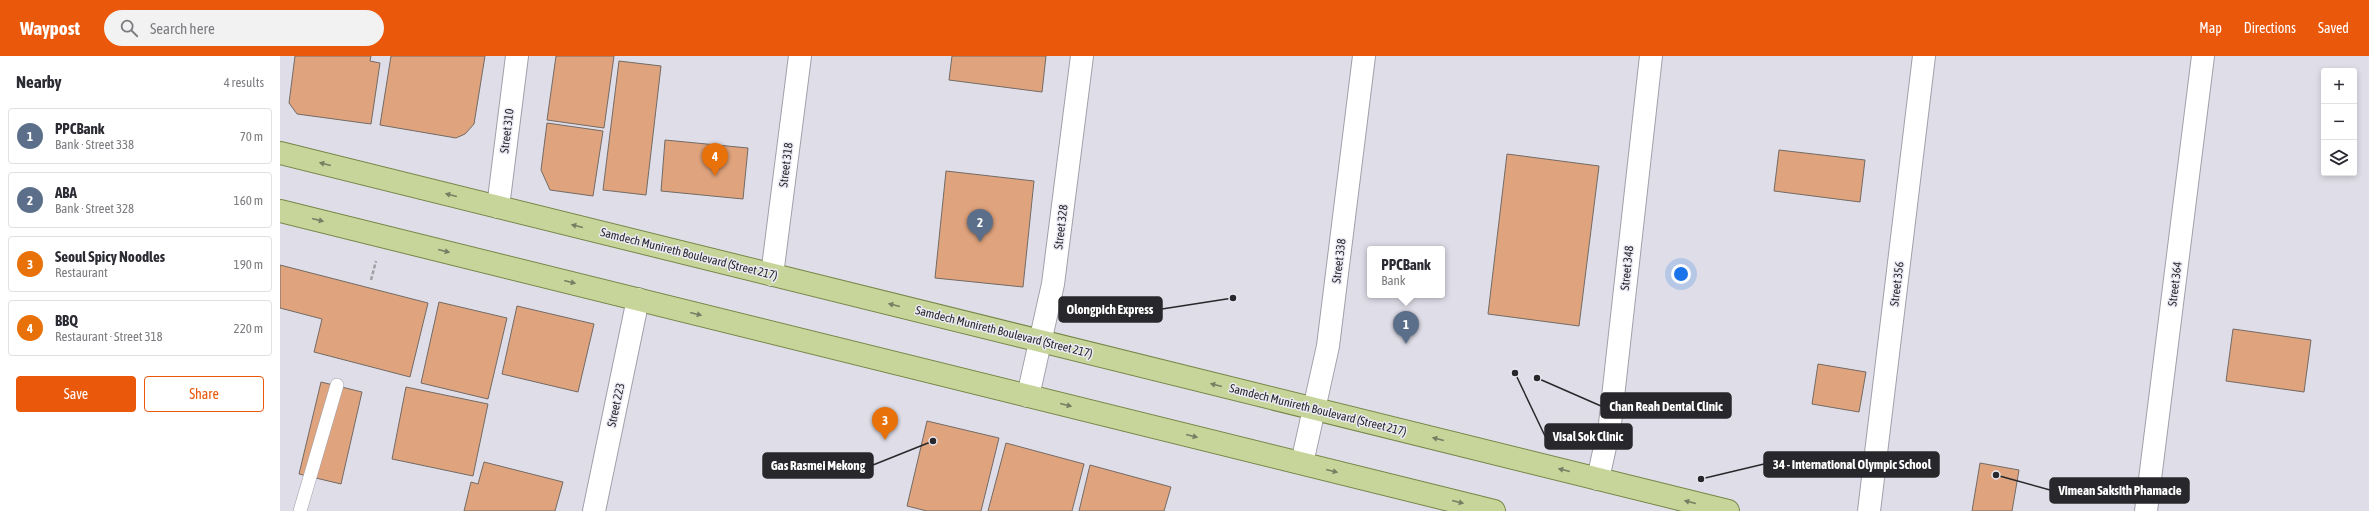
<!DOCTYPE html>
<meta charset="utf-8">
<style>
body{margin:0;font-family:"Asap Condensed",sans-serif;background:#f2f2f3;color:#2b2b33}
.controls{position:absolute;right:12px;top:12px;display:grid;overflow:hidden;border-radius:4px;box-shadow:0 2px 6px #0003}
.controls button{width:36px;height:36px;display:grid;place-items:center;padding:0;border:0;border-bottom:1px solid #e1e1e2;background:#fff;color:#2b2b33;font:20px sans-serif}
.you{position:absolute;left:1401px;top:218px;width:14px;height:14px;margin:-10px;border:3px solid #fff;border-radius:50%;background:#1a73e8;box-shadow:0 0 0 6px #1a73e833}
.badge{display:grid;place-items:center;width:26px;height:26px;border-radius:50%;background:#ea580c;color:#fff;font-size:13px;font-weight:700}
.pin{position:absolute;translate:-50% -33px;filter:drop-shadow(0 1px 2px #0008)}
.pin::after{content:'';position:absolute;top:21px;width:14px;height:12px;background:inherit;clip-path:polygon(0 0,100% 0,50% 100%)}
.popup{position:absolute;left:1087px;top:190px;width:78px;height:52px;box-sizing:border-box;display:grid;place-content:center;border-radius:4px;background:#fff;filter:drop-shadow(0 1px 3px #0005);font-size:13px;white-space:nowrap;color:#7c7c81}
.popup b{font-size:15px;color:#2b2b33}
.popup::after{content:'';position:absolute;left:50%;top:100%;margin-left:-8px;border:8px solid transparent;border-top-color:#fff}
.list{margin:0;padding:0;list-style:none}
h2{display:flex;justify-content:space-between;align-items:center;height:52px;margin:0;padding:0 16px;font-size:17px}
h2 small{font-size:13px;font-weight:400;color:#7c7c81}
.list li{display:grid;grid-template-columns:26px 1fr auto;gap:12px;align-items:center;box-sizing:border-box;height:56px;margin:0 8px 8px;padding:0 8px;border:1px solid #e1e1e2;border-radius:4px}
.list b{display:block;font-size:15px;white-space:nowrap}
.list p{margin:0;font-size:13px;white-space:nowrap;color:#7c7c81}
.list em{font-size:13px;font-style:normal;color:#7c7c81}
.actions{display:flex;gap:8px;padding:12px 16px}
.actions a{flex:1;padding:9px 0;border:1px solid #ea580c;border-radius:4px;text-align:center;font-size:14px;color:#ea580c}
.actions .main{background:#ea580c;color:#fff}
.icon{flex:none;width:22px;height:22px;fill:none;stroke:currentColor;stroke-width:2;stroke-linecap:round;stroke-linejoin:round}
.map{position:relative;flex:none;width:2089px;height:455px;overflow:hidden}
header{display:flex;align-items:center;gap:24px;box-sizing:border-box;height:56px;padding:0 20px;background:#ea580c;color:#fff}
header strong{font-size:19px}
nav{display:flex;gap:22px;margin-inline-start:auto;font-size:14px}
.search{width:280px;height:36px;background:#f2f2f3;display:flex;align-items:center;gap:10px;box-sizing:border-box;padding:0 14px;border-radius:22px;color:#7c7c81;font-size:15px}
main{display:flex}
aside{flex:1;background:#fff}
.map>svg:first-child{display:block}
</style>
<header>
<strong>Waypost</strong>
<div class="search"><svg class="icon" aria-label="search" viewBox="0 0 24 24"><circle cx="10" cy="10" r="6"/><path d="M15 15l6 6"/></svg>Search here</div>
<nav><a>Map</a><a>Directions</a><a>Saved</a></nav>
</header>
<main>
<aside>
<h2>Nearby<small>4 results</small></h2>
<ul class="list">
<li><span class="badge" style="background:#5c6f8a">1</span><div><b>PPCBank</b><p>Bank · Street 338</p></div><em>70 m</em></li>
<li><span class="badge" style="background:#5c6f8a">2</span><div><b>ABA</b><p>Bank · Street 328</p></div><em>160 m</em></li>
<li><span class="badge" style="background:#e8710a">3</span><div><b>Seoul Spicy Noodles</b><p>Restaurant</p></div><em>190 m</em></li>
<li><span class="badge" style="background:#e8710a">4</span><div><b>BBQ</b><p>Restaurant · Street 318</p></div><em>220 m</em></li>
</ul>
<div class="actions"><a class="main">Save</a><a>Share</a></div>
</aside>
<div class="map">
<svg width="2089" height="455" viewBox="0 0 2089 455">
<rect width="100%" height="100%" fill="#dfdee8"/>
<!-- building -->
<path fill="#dfa37d" stroke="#736a65" d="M15,0H91L90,5L100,7L91,68L17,58L9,47Z
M111,0H205L194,68L185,78L176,82L100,69Z
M276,0H334L324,72L267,64Z
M672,0H766L762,36L669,24Z
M339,5L381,10L366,139L323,134Z
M267,67L323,75L313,140L270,134L261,114Z
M385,84L468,92L463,143L381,135Z
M1499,94L1585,104L1580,146L1494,135Z
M1227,98L1319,110L1299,270L1208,258Z
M666,115L754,125L743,231L655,222Z
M0,209L148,247L130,321L34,296L42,263L0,252Z
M159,246L227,262L208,343L141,327Z
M237,250L314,268L298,336L222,318Z
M1953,273L2031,284L2024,336L1946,325Z
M1538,308L1586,316L1579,356L1532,348Z
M41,326L82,336L61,428L19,418Z
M126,331L208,348L193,420L112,403Z
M647,365L719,382L701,455H647L627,450Z
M726,387L804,408L792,455H708Z
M204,406L283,426L275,455H184L191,426L198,428Z
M1700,407L1739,414L1732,455H1692Z
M810,409L891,431L884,455H799Z"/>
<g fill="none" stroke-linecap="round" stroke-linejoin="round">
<!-- service casing -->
<g stroke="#a19fa9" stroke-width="14">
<path id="service" d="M20,455L57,329"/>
</g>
<!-- minor casing -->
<g stroke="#a19fa9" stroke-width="24">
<path id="minor" d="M218,151L237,0
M492,219L520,0
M748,340L773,228L802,0
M1022,407L1048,290L1084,0
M1318,423L1330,368L1371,0
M314,455L358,243
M1589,455L1644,0
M1866,455L1923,0"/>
</g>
<!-- primary casing -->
<g stroke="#778648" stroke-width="24">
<path id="primary" d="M0,97L1448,455
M0,155L1214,455"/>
</g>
<!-- path -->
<path stroke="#a1a0a8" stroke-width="2.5" stroke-dasharray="4 2" stroke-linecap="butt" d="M91,224L96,205"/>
<!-- service -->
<use href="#service" stroke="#fff" stroke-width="13"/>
<!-- minor -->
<use href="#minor" stroke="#fff" stroke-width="22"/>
<!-- primary -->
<use href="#primary" stroke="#c7d59a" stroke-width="22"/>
</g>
<!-- one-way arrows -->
<defs><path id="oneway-solid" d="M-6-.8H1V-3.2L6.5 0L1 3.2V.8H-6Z"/></defs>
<g fill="#787e63">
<use href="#oneway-solid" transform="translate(45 108) rotate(-166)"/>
<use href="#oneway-solid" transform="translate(171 139) rotate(-166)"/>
<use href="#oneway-solid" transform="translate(38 164) rotate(14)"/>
<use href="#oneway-solid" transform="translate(297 170) rotate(-166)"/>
<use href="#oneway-solid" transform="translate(164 195) rotate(14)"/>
<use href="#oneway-solid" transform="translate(290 226) rotate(14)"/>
<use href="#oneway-solid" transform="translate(614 249) rotate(-166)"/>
<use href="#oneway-solid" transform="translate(416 258) rotate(14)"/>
<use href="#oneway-solid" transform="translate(936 329) rotate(-166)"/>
<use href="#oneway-solid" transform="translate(786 349) rotate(14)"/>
<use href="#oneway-solid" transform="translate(912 380) rotate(14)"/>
<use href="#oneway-solid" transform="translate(1158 383) rotate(-166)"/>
<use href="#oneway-solid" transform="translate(1284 414) rotate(-166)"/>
<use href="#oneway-solid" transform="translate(1052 415) rotate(14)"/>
<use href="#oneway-solid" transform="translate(1178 446) rotate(14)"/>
<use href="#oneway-solid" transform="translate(1410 446) rotate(-166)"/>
</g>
<g text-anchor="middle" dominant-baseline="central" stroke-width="3" stroke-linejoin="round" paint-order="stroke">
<!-- street labels -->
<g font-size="12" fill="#28282c" stroke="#ecebf5">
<text transform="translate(227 75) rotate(-83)">Street 310</text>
<text transform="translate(506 109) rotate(-83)">Street 318</text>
<text transform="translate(781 171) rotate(-83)">Street 328</text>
<text transform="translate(409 198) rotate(14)">Samdech Munireth Boulevard (Street 217)</text>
<text transform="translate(1059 205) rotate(-83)">Street 338</text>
<text transform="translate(1347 212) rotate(-84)">Street 348</text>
<text transform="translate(1617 228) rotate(-83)">Street 356</text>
<text transform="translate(1895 228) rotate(-83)">Street 364</text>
<text transform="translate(724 276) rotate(14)">Samdech Munireth Boulevard (Street 217)</text>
<text transform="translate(336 349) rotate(-78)">Street 223</text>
<text transform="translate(1038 354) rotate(14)">Samdech Munireth Boulevard (Street 217)</text>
</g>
</g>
<!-- callouts -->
<path fill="none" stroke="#28282c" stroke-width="1.5" d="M953 242L882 253M1257 322L1321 350M1235 317L1265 380M1421 423L1484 408M653 385L593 409M1716 419L1770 434"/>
<g fill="#28282c" stroke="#ecebf5" stroke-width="1.5">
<circle cx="953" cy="242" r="4"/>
<circle cx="1257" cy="322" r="4"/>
<circle cx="1235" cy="317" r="4"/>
<circle cx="1421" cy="423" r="4"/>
<circle cx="653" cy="385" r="4"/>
<circle cx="1716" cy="419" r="4"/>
</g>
<g fill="#28282c" stroke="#28282c" stroke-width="1.5">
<rect x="779" y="241" width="103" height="25" rx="4"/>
<rect x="1321" y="337" width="130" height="25" rx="4"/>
<rect x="1265" y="368" width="87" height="25" rx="4"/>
<rect x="1484" y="396" width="175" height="25" rx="4"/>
<rect x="483" y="397" width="110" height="25" rx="4"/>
<rect x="1770" y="422" width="139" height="25" rx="4"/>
</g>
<g font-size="13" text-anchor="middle" font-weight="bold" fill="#fff">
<text x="830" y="258">Olongpich Express</text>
<text x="1386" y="355">Chan Reah Dental Clinic</text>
<text x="1308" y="385">Visal Sok Clinic</text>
<text x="1572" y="413">34 - International Olympic School</text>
<text x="538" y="414">Gas Rasmei Mekong</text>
<text x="1840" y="439">Vimean Saksith Phamacie</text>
</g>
</svg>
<div class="controls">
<button>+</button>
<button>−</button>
<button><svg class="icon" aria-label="layers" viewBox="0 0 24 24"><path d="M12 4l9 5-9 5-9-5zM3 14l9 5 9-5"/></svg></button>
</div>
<div class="you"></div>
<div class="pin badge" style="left:1126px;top:288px;background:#5c6f8a">1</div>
<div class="popup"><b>PPCBank</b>Bank</div>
<div class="pin badge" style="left:700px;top:186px;background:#5c6f8a">2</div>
<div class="pin badge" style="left:605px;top:384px;background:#e8710a">3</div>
<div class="pin badge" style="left:435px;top:120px;background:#e8710a">4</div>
</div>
</main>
